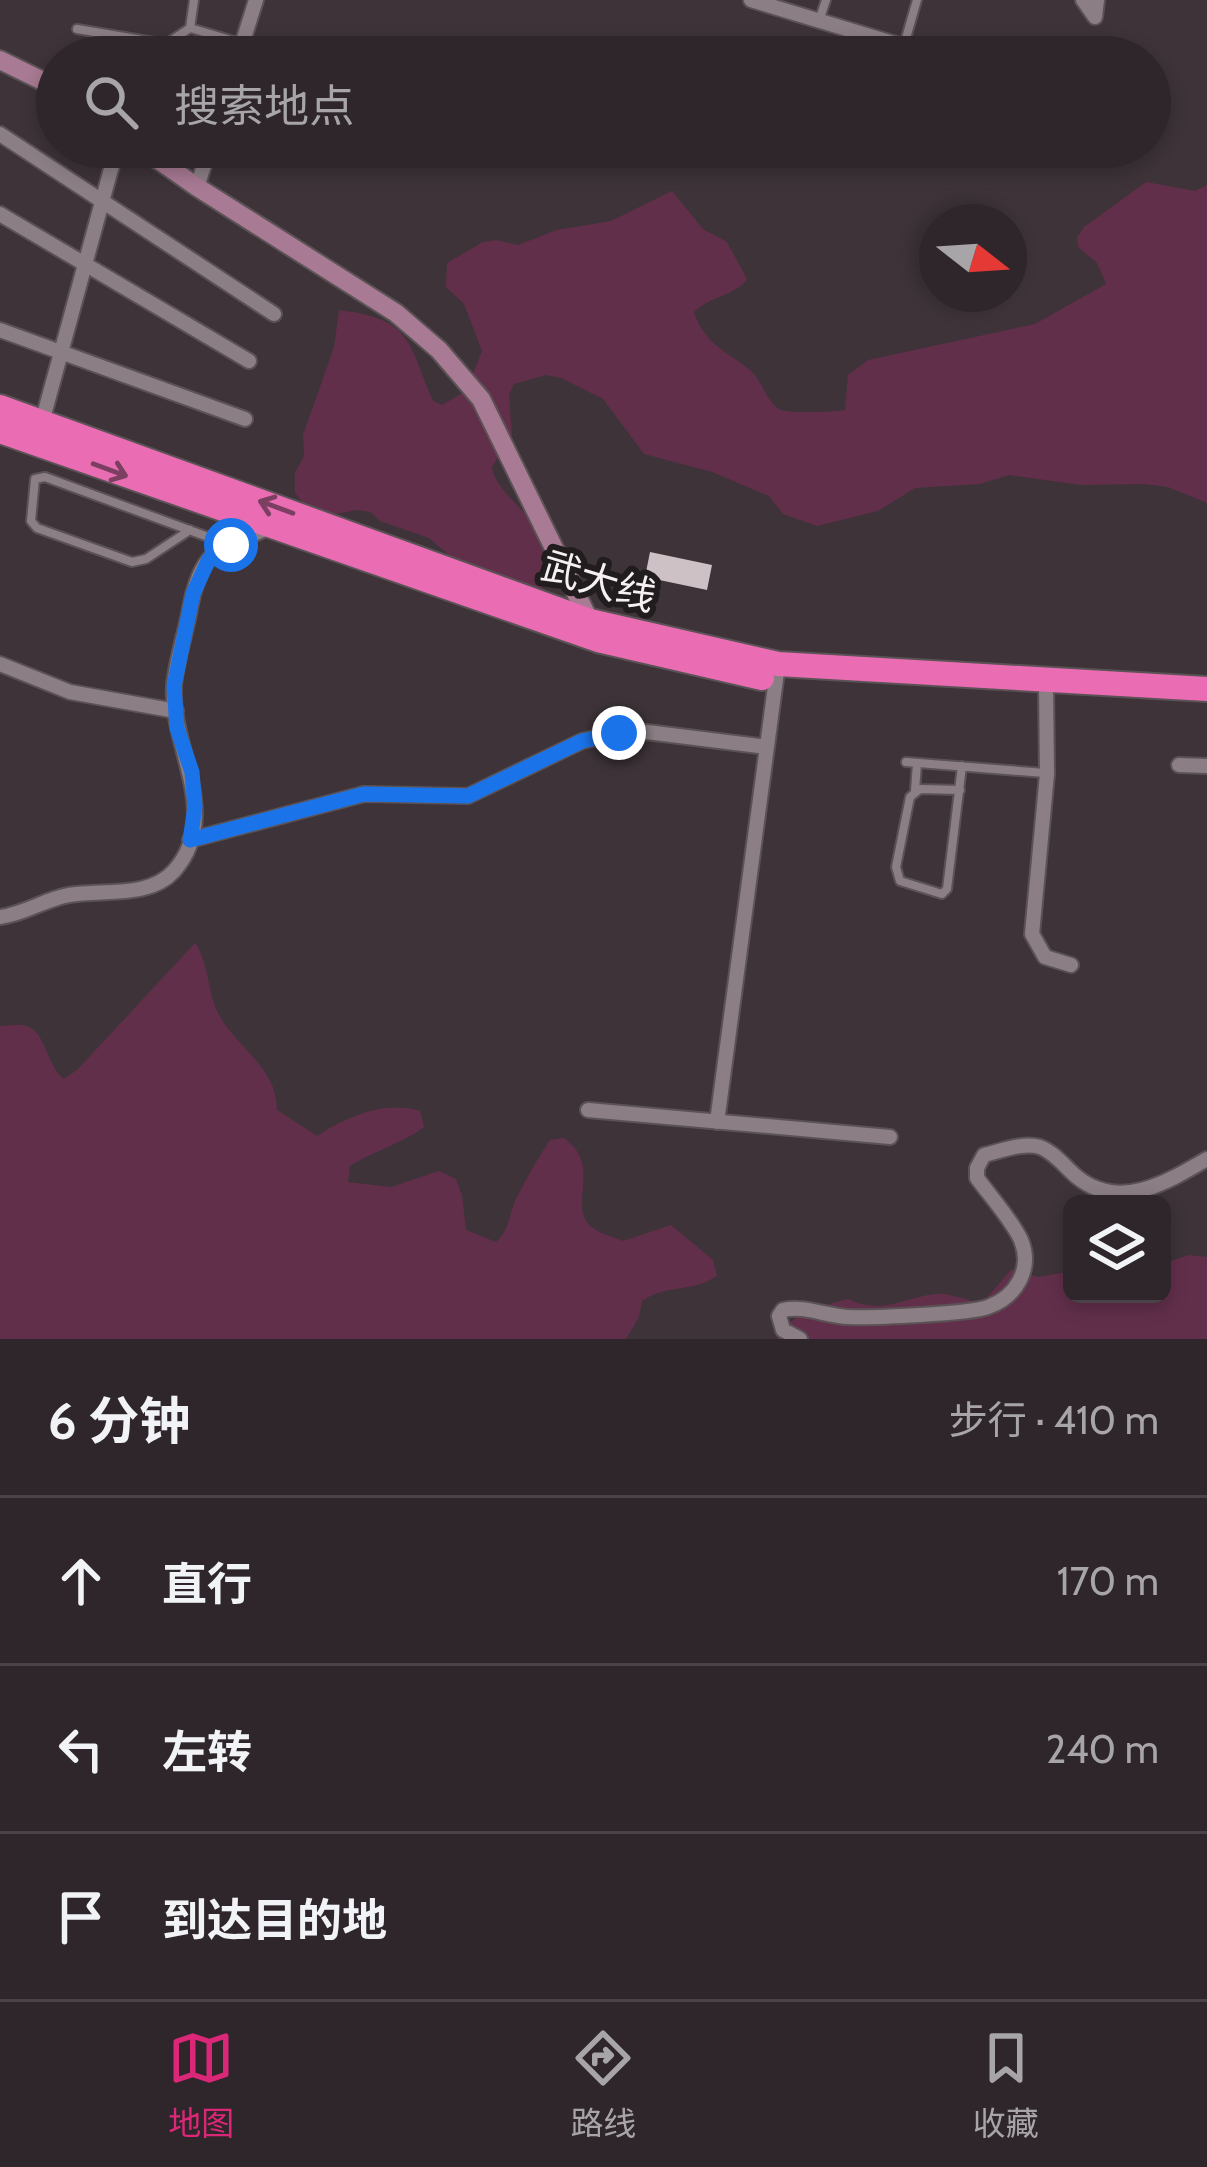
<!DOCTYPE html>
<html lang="zh">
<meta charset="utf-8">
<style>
body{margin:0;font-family:Cabin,"Noto Sans SC",sans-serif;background:#3a3236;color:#f1f3f6}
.controls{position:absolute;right:36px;bottom:36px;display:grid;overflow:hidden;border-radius:18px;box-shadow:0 6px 18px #0003}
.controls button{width:108px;height:108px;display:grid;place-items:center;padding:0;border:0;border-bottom:3px solid #494347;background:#2e262a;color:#f1f3f6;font:60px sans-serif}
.compass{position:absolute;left:919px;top:204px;width:108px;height:108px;border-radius:50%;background:#2e262a;box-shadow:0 6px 18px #0003;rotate:107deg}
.stop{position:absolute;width:36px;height:36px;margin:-27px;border:9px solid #1a73e8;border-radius:50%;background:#fff}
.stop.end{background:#1a73e8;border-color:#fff;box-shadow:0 3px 12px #0008}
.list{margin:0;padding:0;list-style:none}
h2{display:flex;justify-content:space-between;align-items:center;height:156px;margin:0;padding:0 48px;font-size:51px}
h2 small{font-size:39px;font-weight:400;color:#a7a5a8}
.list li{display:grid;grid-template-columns:78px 1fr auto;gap:36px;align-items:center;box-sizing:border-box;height:168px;padding:0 48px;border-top:3px solid #494347}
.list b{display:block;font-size:45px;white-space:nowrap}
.list em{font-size:39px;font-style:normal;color:#a7a5a8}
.icon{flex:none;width:66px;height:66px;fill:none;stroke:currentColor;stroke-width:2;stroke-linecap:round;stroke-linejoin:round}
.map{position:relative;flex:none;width:1207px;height:1339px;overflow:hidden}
.search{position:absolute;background:#2e262a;box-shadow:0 6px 18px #0003;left:36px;right:36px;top:36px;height:132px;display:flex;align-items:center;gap:30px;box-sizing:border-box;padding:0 42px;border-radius:66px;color:#a7a5a8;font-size:45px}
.sheet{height:660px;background:#2e262a}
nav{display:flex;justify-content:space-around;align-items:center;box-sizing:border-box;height:168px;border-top:3px solid #494347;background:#2e262a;font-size:33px;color:#a7a5a8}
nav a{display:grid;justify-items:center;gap:6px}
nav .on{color:#db2777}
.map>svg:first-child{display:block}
</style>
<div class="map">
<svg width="1207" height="1339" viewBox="0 0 1207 1339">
<rect width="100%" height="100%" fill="#3d3338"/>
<!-- green -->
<path fill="#622f4b" d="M1146,182L1195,191L1207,185V503L1168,487L1144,484L1081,485L1009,475L980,484L915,488L878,511L817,526L783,514L769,496L712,472L644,454L603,399L561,378L546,375L514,384L509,394L512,435L492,467C494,489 526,508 537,532C544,547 545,566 547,582L538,592L487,570L462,566L429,538L380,521L371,512L357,510L326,516L304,504L295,493V473L304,456L303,435L334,347L339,310C411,319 407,339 433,401L442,405L466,391L482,351L464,304L446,287L447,263L483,242L496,240L518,245L557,230L611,221L672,191L703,229L727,242L747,279C735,296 710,296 694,312C705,345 727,351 751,371C763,382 766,401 779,409C787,414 834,412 845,410L848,375L868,360L1035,324L1106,284L1097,263L1078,247L1077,237L1084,227Z
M195,943C208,962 207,984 215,1006C231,1047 277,1063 277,1110L317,1136C346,1117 385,1100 420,1111L424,1127C405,1142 374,1151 350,1166L348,1182L391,1187L439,1171L456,1179L462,1195L466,1230L496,1242C510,1230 508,1216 516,1199C526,1179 537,1159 550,1140L564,1138C606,1168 562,1210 596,1230C604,1235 615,1237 623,1241L671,1225L713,1260L717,1276C689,1294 669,1283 642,1301L639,1317L626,1339H0V1026C7,1026 14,1024 21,1025C47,1027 45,1065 64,1079L78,1069Z
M1189,1255L1207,1257V1339H777C791,1311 821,1307 848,1299C883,1315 900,1299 934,1294C949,1292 967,1301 982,1303L1012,1269L1038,1277L1072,1271V1294H1162V1264Z"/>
<!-- building -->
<path fill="#cdc1c6" d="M650,552L712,565L707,590L645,577Z"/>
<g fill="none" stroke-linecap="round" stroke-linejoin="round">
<!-- lane casing -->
<g stroke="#5b5256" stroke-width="12">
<path id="lane" d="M819,21L826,0
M190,28L194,0
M77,29L166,44L190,28L241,43
M904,45L917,0
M190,530L146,559L132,562L37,528L31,521L35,479L45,477L230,545
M906,762L1045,773
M960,790L920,789L910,797L896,867L900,881L942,894L947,889L962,766
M915,791L917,763"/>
</g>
<!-- street casing -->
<g stroke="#5b5256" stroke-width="18">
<path id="street" d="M751,0L939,57
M1083,0L1095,17L1097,0
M238,57L256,0
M0,134L274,314
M197,187L210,147
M0,214L249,361
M0,330L245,419
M41,426L117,147
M0,664L70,692L176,711
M1046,683L1047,774L1032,934L1045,957L1071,965
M1179,765L1207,766
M190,840L364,794L468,796L582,741L619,733L647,732L767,747
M0,917C25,914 45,899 69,895C102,889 149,899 174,871C223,816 170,747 174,686C176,662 184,638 189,614C192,596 198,569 212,556C227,543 251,536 270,527
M588,1110L890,1137
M717,1122L778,664
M800,1339L783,1330L779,1316L783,1310C804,1305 826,1316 848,1317C871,1318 970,1314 988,1307C1016,1297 1033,1269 1021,1240C1011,1219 991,1197 977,1178V1168L984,1155C1001,1151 1023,1142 1040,1147C1054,1152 1066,1168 1077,1177C1119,1211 1166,1183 1207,1159"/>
</g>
<!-- secondary casing -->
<g stroke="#5b5256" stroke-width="22">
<path id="secondary" d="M0,60L57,88
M140,147L197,187L396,313L439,350L481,399L592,626"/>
</g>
<!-- highway casing -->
<g stroke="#5b5256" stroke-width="28">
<path id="highway" d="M0,407L590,621L778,664L1207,689
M0,431L598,640L762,678"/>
</g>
<!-- lane -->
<use href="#lane" stroke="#8b7f85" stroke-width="8"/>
<!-- street -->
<use href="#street" stroke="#8b7f85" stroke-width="14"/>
<!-- secondary -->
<use href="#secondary" stroke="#a87a93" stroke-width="18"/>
<!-- highway -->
<use href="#highway" stroke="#ea6db3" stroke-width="24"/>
</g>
<!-- one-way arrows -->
<defs><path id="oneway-shaft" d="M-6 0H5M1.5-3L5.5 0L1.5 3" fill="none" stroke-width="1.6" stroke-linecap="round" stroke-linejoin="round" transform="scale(3)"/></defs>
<g stroke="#7b4061">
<use href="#oneway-shaft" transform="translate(110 470) rotate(20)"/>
<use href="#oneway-shaft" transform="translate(276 507) rotate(-160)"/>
</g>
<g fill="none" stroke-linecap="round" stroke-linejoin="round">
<!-- route -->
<path stroke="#1a73e8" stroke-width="15" d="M231,545L209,559L193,594L174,686L177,728L192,772L195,807L190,840L364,794L468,796L582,741L619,733"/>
</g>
<g text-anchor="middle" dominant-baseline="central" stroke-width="12" stroke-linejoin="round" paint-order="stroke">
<!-- street labels -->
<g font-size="39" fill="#f7f0f3" stroke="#211c1e">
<text transform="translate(599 581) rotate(17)">武大线</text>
</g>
</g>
</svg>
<div class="controls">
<button><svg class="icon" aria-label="layers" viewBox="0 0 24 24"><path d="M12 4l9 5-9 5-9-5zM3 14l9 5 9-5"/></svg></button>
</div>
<svg class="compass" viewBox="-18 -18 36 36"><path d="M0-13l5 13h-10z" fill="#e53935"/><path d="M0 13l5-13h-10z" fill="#a7a5a8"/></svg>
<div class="stop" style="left:231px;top:545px"></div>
<div class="stop end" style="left:619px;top:733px"></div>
<div class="search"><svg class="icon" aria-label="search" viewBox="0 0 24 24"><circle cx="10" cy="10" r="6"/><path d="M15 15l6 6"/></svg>搜索地点</div>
</div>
<section class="sheet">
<h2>6 分钟<small>步行 · 410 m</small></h2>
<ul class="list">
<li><svg class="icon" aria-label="ahead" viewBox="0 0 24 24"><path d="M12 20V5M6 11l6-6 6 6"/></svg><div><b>直行</b></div><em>170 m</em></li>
<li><svg class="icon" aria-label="left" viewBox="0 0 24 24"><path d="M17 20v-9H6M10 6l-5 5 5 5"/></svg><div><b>左转</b></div><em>240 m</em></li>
<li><svg class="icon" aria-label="arrive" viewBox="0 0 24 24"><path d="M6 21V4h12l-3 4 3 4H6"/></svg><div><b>到达目的地</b></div></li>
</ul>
</section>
<nav>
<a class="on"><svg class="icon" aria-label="map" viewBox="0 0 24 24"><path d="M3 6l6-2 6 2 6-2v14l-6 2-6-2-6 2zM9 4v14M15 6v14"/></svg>地图</a>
<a><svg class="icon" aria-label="directions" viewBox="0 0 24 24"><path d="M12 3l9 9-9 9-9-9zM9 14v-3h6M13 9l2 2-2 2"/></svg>路线</a>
<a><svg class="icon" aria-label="saved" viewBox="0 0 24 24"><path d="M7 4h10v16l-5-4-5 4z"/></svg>收藏</a>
</nav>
